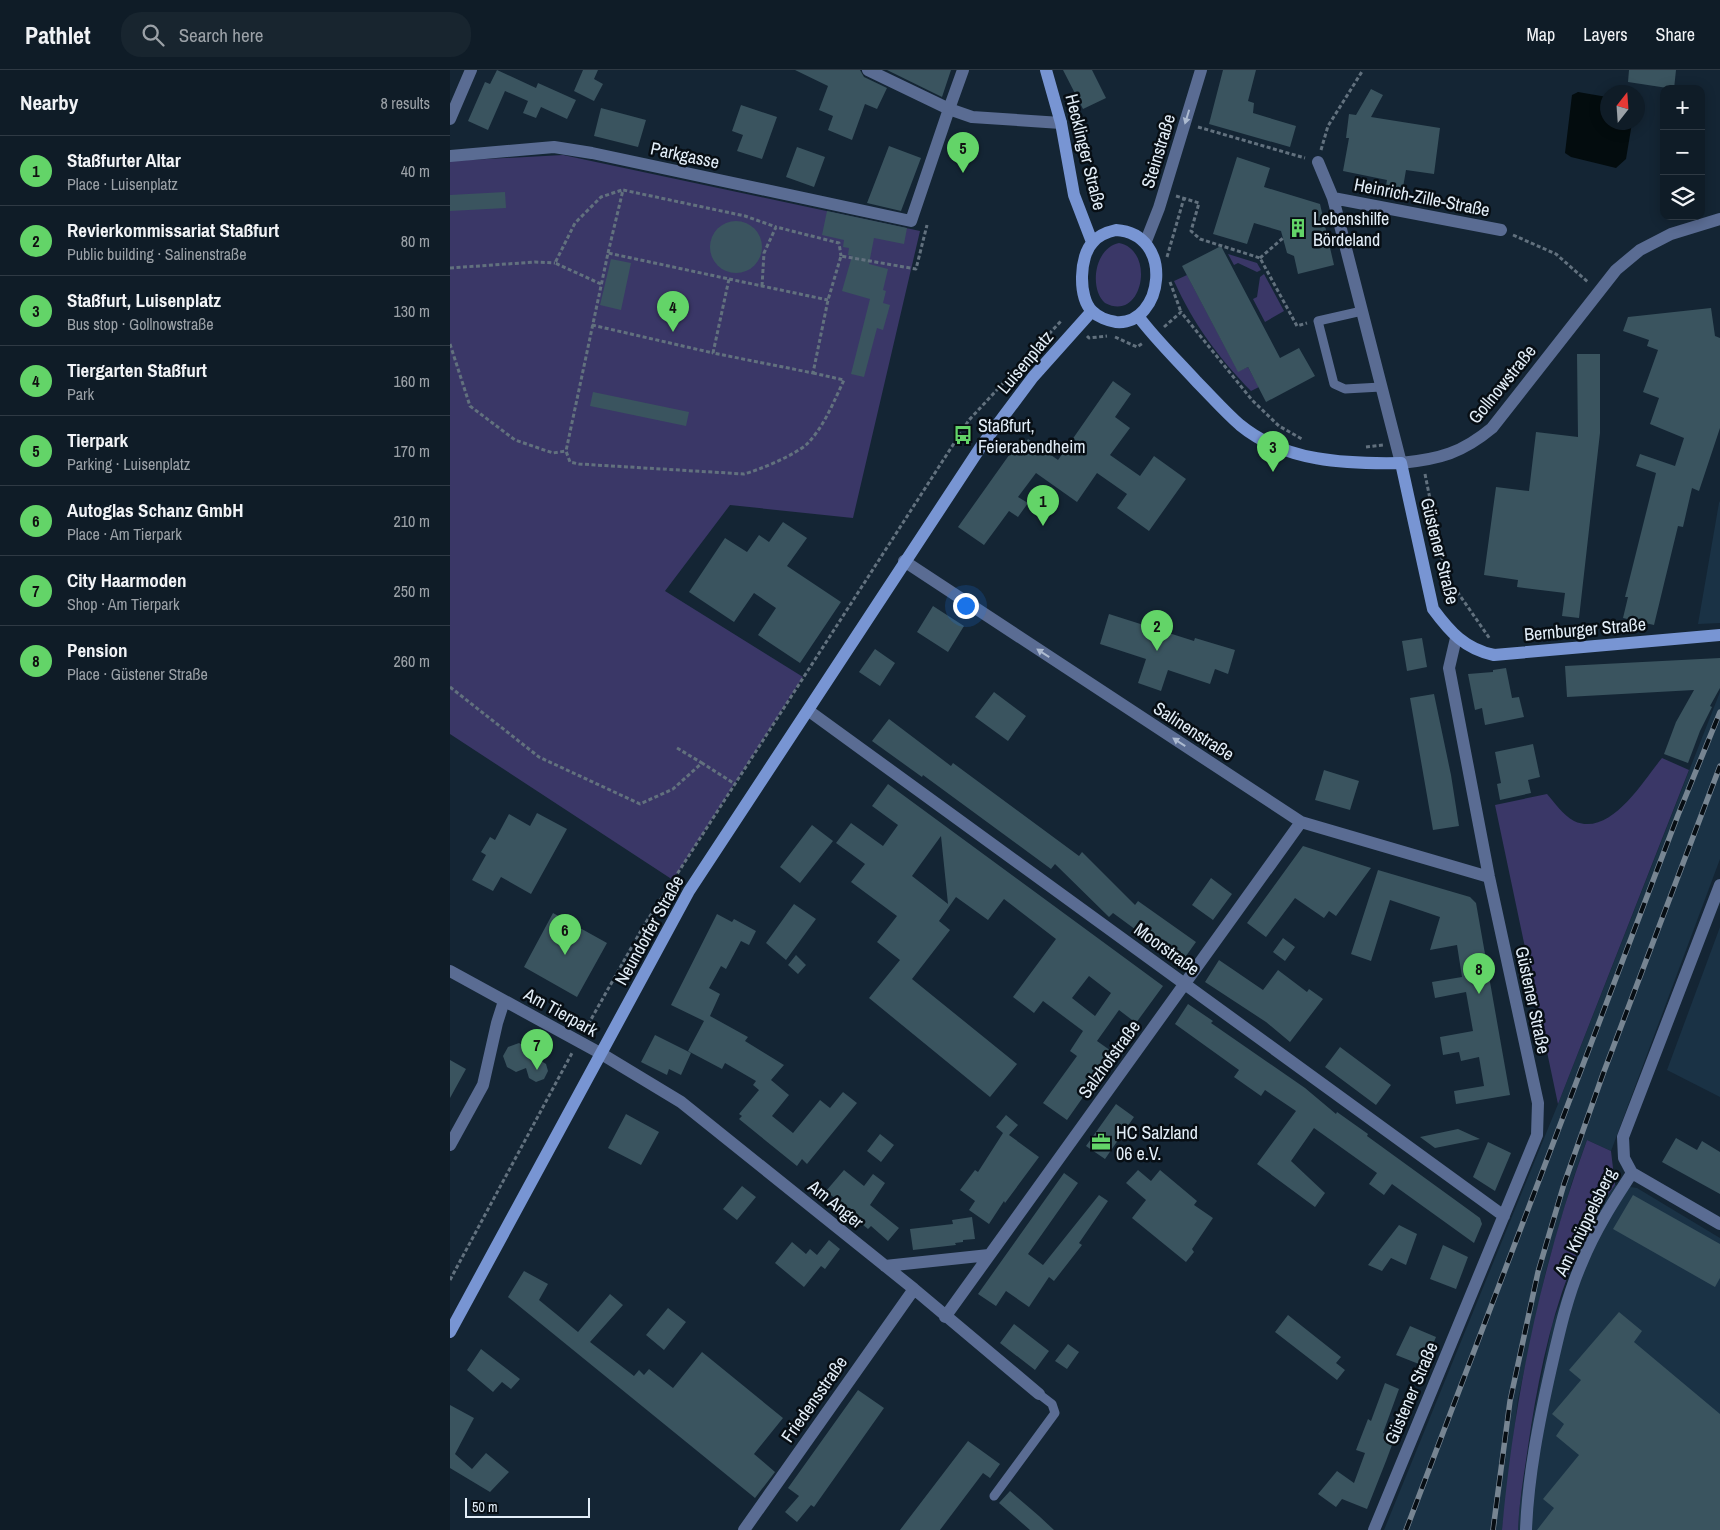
<!DOCTYPE html>
<meta charset="utf-8">
<style>
body{margin:0;font-family:"Archivo Narrow",sans-serif;background:#18252f;color:#f1f3f6}
.controls{position:absolute;right:15px;top:15px;display:grid;overflow:hidden;border-radius:10px;box-shadow:0 2px 12px #0003}
.controls button{width:45px;height:45px;display:grid;place-items:center;padding:0;border:0;border-bottom:1px solid #2f3a44;background:#0f1c27;color:#f1f3f6;font:25px sans-serif}
.compass{position:absolute;left:1150px;top:15px;width:45px;height:45px;border-radius:50%;background:#0f1c27;box-shadow:0 2px 12px #0003;rotate:17deg}
.scale{position:absolute;left:15px;bottom:12px;width:125px;box-sizing:border-box;padding-left:5px;border:2px solid #e3eef8;border-top:0;font-size:14px;line-height:18px;white-space:nowrap;color:#e3eef8;-webkit-text-stroke:4px #070e14;paint-order:stroke}
.you{position:absolute;left:515px;top:535px;width:18px;height:18px;margin:-12px;border:4px solid #fff;border-radius:50%;background:#1a73e8;box-shadow:0 0 0 8px #1a73e833}
.badge{display:grid;place-items:center;width:32px;height:32px;border-radius:50%;background:#63d468;color:#111;font-size:16px;font-weight:700}
.pin{position:absolute;translate:-50% -41px;filter:drop-shadow(0 1px 2px #0008)}
.pin::after{content:'';position:absolute;top:26px;width:18px;height:15px;background:inherit;clip-path:polygon(0 0,100% 0,50% 100%)}
.list{margin:0;padding:0;list-style:none}
h2{display:flex;justify-content:space-between;align-items:center;height:65px;margin:0;padding:0 20px;font-size:21px}
h2 small{font-size:16px;font-weight:400;color:#9ba1a7}
.list li{display:grid;grid-template-columns:32px 1fr auto;gap:15px;align-items:center;box-sizing:border-box;height:70px;padding:0 20px;border-top:1px solid #2f3a44}
.list b{display:block;font-size:19px;white-space:nowrap}
.list p{margin:0;font-size:16px;white-space:nowrap;color:#9ba1a7}
.list em{font-size:16px;font-style:normal;color:#9ba1a7}
.icon{flex:none;width:28px;height:28px;fill:none;stroke:currentColor;stroke-width:2;stroke-linecap:round;stroke-linejoin:round}
.map{position:relative;flex:none;width:1270px;height:1460px;overflow:hidden}
header{display:flex;align-items:center;gap:30px;box-sizing:border-box;height:70px;padding:0 25px;background:#0f1c27;border-bottom:1px solid #2f3a44}
header strong{font-size:24px}
nav{display:flex;gap:28px;margin-inline-start:auto;font-size:18px}
.search{width:350px;height:45px;background:#18252f;display:flex;align-items:center;gap:12px;box-sizing:border-box;padding:0 18px;border-radius:20px;color:#9ba1a7;font-size:19px}
main{display:flex}
aside{flex:1;background:#0f1c27}
.map>svg:first-child{display:block}
</style>
<header>
<strong>Pathlet</strong>
<div class="search"><svg class="icon" aria-label="search" viewBox="0 0 24 24"><circle cx="10" cy="10" r="6"/><path d="M15 15l6 6"/></svg>Search here</div>
<nav><a>Map</a><a>Layers</a><a>Share</a></nav>
</header>
<main>
<aside>
<h2>Nearby<small>8 results</small></h2>
<ul class="list">
<li><span class="badge">1</span><div><b>Staßfurter Altar</b><p>Place · Luisenplatz</p></div><em>40 m</em></li>
<li><span class="badge">2</span><div><b>Revierkommissariat Staßfurt</b><p>Public building · Salinenstraße</p></div><em>80 m</em></li>
<li><span class="badge">3</span><div><b>Staßfurt, Luisenplatz</b><p>Bus stop · Gollnowstraße</p></div><em>130 m</em></li>
<li><span class="badge">4</span><div><b>Tiergarten Staßfurt</b><p>Park</p></div><em>160 m</em></li>
<li><span class="badge">5</span><div><b>Tierpark</b><p>Parking · Luisenplatz</p></div><em>170 m</em></li>
<li><span class="badge">6</span><div><b>Autoglas Schanz GmbH</b><p>Place · Am Tierpark</p></div><em>210 m</em></li>
<li><span class="badge">7</span><div><b>City Haarmoden</b><p>Shop · Am Tierpark</p></div><em>250 m</em></li>
<li><span class="badge">8</span><div><b>Pension</b><p>Place · Güstener Straße</p></div><em>260 m</em></li>
</ul>
</aside>
<div class="map">
<svg width="1270" height="1460" viewBox="0 0 1270 1460">
<rect width="100%" height="100%" fill="#142534"/>
<!-- built -->
<path fill="#1a3245" d="M1270,431V553L1248,554L1269,433Z
M1270,622V789L1161,1081L1137,1070L1122,1112L1096,1201L1068,1329L1052,1460H934L1108,1034Z
M1270,857V1027L1217,1000Z
M1165,1115L1187,1118L1270,1168V1460H1068L1069,1440L1083,1348L1102,1255L1126,1189L1150,1136Z"/>
<!-- green -->
<path fill="#3a3767" d="M113,85L470,161L403,448L280,435L215,521L353,607L223,810L0,664V91Z
M669,173C706,180 693,253 655,233C639,219 644,178 669,173Z
M778,184L807,193L811,200L807,202L788,193L784,195Z
M814,204L834,241L815,252L803,229L807,227L810,207Z
M737,205L788,301L798,297L809,317L801,321C768,287 744,255 724,211Z
M1212,688L1239,700L1108,1034L1045,735L1097,724C1105,733 1113,745 1124,751C1160,768 1193,711 1212,688Z
M1137,1070L1161,1081L1165,1115C1111,1190 1091,1288 1078,1377C1074,1405 1069,1432 1068,1460H1052C1064,1327 1091,1196 1137,1070Z"/>
<!-- water -->
<path fill="#030c0e" d="M1128,22L1157,27L1158,52L1182,53L1176,89L1166,98L1121,87L1115,83L1122,25Z"/>
<!-- building -->
<path fill="#3a545f" fill-rule="evenodd" d="M47,0L86,18L88,13L126,30L117,49L91,37L86,48L73,43L78,31L55,21L38,60L18,51L35,12L40,14Z
M133,0H148L144,9L153,14L144,31L124,21Z
M345,0H410L414,7L437,18L427,39L415,34L402,70L378,60L383,46L369,40L378,16Z
M437,0H501L492,27Z
M613,0H642L656,28L633,39Z
M773,0H806L798,31L804,33L803,43L846,56L840,77L759,54Z
M1179,0H1226L1224,19L1178,12Z
M921,19L933,25L921,47L990,58L984,104L956,100L951,129L934,126L937,110L893,101L899,68H896L899,44L906,45Z
M291,35L327,47L312,89L287,81L293,65L282,61Z
M151,38L196,50L188,77L144,66Z
M439,76L471,88L451,141L417,133Z
M347,77L375,87L364,117L336,107Z
M787,87L820,98L814,117L870,134L884,195L848,204L844,186L837,183L831,161L804,153L797,174L763,164Z
M55,122L56,138L0,141V125Z
M377,141L457,158L454,174L424,168L419,194L438,199L433,220L436,221L433,233L440,235L433,260L427,258L414,307L401,304L420,229L392,221L402,186L398,185L399,178L393,177L394,170L372,165Z
M260 177a26 26 0 1 1 52 0a26 26 0 1 1-52 0Z
M771,176L830,288L849,278L865,306L816,332L798,297L788,302L732,196Z
M161,189L181,193L171,240L150,235Z
M1261,238L1265,266L1270,268V358L1249,421L1242,418L1233,457L1228,456L1204,555L1173,548L1178,527H1175L1206,403L1186,396L1190,384L1225,396L1234,368L1200,354L1209,328L1193,322L1208,280L1197,276L1199,270L1173,261L1178,247Z
M1127,284H1150V363L1129,548L1112,546L1115,523L1067,517L1068,510L1034,505L1046,417L1079,421L1086,362L1128,367Z
M663,311L681,324L665,347L680,358L660,385L690,406L704,386L736,409L699,461L667,438L677,424L647,403L627,432L586,403L568,427L578,433L568,447L559,441L534,475L508,457L569,371L574,375L578,369L608,390Z
M143,322L239,342L236,356L140,336Z
M333,452L357,468L337,496L391,532L350,593L308,565L326,538L304,523L284,552L239,522L275,468L297,482L309,465L319,472Z
M483,536L514,556L498,582L467,562Z
M659,544L744,571L745,568L785,580L778,604L765,599L760,614L718,600L711,621L688,613L696,589L650,574Z
M972,568L977,597L957,601L952,571Z
M425,579L445,593L430,616L409,602Z
M1270,588V618L1260,636L1262,637L1250,661L1238,693L1214,684L1226,652L1244,620L1117,627L1115,596Z
M1056,598L1062,628L1069,627L1074,647L1035,655L1032,638L1025,640L1018,604L1043,602V600Z
M544,622L576,646L558,671L525,647Z
M984,624L1001,705L1009,756L983,760L960,628Z
M439,649L501,696L503,693L629,786L632,782L685,835L688,831L746,872L731,893L663,843L659,847L605,794L601,799L473,705L472,707L422,671Z
M1083,674L1090,707L1078,710L1081,723L1050,730L1047,714L1051,713L1045,682Z
M874,700L909,711L900,740L865,730Z
M438,714L713,916L686,953L669,940L647,971L664,983L617,1050L593,1033L627,986L620,981L633,961L593,931L584,943L563,927L606,869L554,829L538,850L506,827L489,851L500,860L462,909L567,994L540,1027L419,928L450,890L427,872L447,846L401,812L415,794L386,773L401,753L433,776L448,755L422,736ZM491,766L498,834L462,806ZM639,906L661,923L645,946L622,928Z
M87,743L117,759L81,824L51,807L43,821L22,810L36,785L31,782L40,767L45,770L59,744L80,756Z
M362,755L383,771L350,813L330,797Z
M853,776L921,798L886,846L879,841L874,848L845,828L816,867L797,853Z
M928,800L1020,827L1026,833L1060,1025L1006,1034L1004,1021L1034,1016L1029,987L1011,991L1009,982L993,985L990,967L1023,961L1016,922L985,928L982,912L1012,907L1007,875L980,880L990,847L940,830L921,891L901,884Z
M761,808L782,824L763,850L742,835Z
M344,834L366,849L336,890L316,873Z
M103,843L157,873L127,927L74,897Z
M267,844L282,852L284,849L306,861L299,875L291,871L276,899L271,896L259,918L270,924L260,946L298,967L295,971L334,995L321,1010L339,1025L322,1046L343,1063L370,1030L380,1038L393,1022L407,1033L357,1094L352,1089L347,1096L289,1049L292,1046L289,1044L309,1020L303,1015L306,1011L275,993L272,999L238,981L254,951L221,935Z
M833,868L845,877L835,891L823,882Z
M346,885L356,895L348,904L338,895Z
M769,890L813,920L828,900L857,922L859,919L873,929L840,972L816,952L755,912Z
M738,934L763,951L761,953L855,1018L886,1044L887,1042L918,1064L917,1066L1030,1148L1032,1154L1024,1173L942,1114L934,1125L919,1114L927,1103L864,1058L841,1091L875,1123L865,1137L807,1094L846,1041L815,1020L811,1026L784,1007L789,1000L725,954Z
M205,965L241,983L231,1005L219,999L217,1005L191,992Z
M69,973L79,979L80,984L96,994L98,1001L94,1009L86,1012L79,1008L76,998L66,1002L57,997L53,986L58,977Z
M890,977L941,1015L926,1035L875,997Z
M0,990L16,999L0,1028Z
M666,1034L684,1047L655,1089L636,1076Z
M176,1044L209,1062L191,1095L158,1078Z
M556,1045L568,1055L559,1065L589,1087L555,1133L554,1131L539,1154L519,1140L525,1131L510,1120L525,1100L528,1102L553,1063L546,1057Z
M1008,1059L1030,1069L985,1078L970,1067Z
M430,1064L444,1075L431,1092L417,1081Z
M1226,1068L1247,1080L1252,1071L1270,1082V1124L1212,1092Z
M1038,1072L1061,1083L1045,1121L1023,1107Z
M394,1100L414,1116L423,1104L435,1113L420,1135L449,1158L438,1171L421,1156L418,1159L402,1146L404,1144L376,1121Z
M688,1100L701,1111L710,1100L747,1131L744,1135L763,1148L742,1179L744,1182L736,1192L682,1148L696,1130L676,1113Z
M614,1103L628,1113L578,1184L593,1195L649,1125L658,1131L629,1173L632,1175L604,1211L599,1207L579,1237L556,1221L546,1236L528,1224Z
M292,1116L306,1127L287,1150L273,1139Z
M1183,1125L1270,1174V1208L1265,1217L1163,1159Z
M522,1147L525,1169L513,1170V1172L505,1173L506,1175L463,1180L460,1159L503,1154L502,1150Z
M949,1155L967,1164L956,1195L941,1188L932,1201L918,1195Z
M379,1170L390,1179L375,1199L371,1196L354,1217L325,1193L342,1172L356,1184L360,1179L367,1185Z
M993,1175L1018,1187L1006,1219L980,1209Z
M74,1201L98,1214L89,1230L128,1262L160,1224L173,1235L140,1272L184,1306L189,1300L194,1305L199,1299L223,1318L252,1282L333,1348L304,1384L325,1402L305,1428L58,1227Z
M218,1238L236,1252L214,1280L196,1265Z
M1169,1242L1192,1261L1184,1272L1270,1344V1460H1087L1104,1438L1093,1429L1129,1385L1106,1366L1114,1354L1102,1344L1131,1310L1119,1300Z
M838,1245L891,1287L886,1293L895,1300L887,1310L825,1262Z
M564,1254L599,1281L585,1300L550,1273Z
M960,1256L986,1267L974,1296L946,1285Z
M618,1274L629,1282L617,1299L605,1291Z
M31,1279L70,1309L61,1319L52,1312L43,1322L17,1300Z
M935,1313L949,1319L933,1363L945,1367L936,1391L917,1439L892,1429L886,1437L868,1424L887,1401L904,1413L915,1383L906,1380L918,1349L921,1351Z
M408,1320L434,1338L364,1437L361,1435L347,1452L335,1442L349,1426L338,1418Z
M0,1335L24,1348L5,1384L22,1399L36,1383L59,1402L40,1422L0,1398Z
M518,1371L550,1394L540,1408L533,1403L490,1460H450Z
M560,1421L589,1446L604,1460H580L549,1433Z"/>
<g fill="none" stroke-linecap="round" stroke-linejoin="round">
<!-- path -->
<path stroke="#62717e" stroke-width="3" stroke-dasharray="4 2.5" stroke-linecap="butt" d="M748,57L855,88
M871,80L878,56L913,0
M726,126L749,133L741,161L750,169L810,188L847,256L857,253
M1063,165L1106,184L1139,213
M158,183L173,120L295,146L326,157
M717,187L734,128
M810,188L833,168
M0,198L85,192L105,193
M279,209L378,230
M720,212L731,242
M151,214L105,193L125,153L151,127L172,120
M312,216L314,183L326,157L389,173L391,186
M142,255L263,283
M714,257L731,242L802,330L829,356L852,369
M637,266L639,268L657,266
M665,267L687,277L693,273
M0,274L20,336L65,370L103,383L116,381
M363,303L394,310C384,331 374,357 357,374C345,385 309,400 294,404L129,394L120,392L116,381L158,183L279,209L263,283L363,303L378,230L391,186L466,199L477,155
M916,377L933,375
M975,404L995,504L1040,569
M0,617L89,687L190,734L223,719L252,693L285,714
M227,678L252,693
M135,960L193,857L519,350L611,251
M0,1210L122,983"/>
<!-- lane -->
<path stroke="#5a6c93" stroke-width="9" d="M912,241L868,251L884,314L895,319L931,317
M544,1426L605,1343L602,1334L589,1324"/>
<!-- street -->
<path stroke="#5a6c93" stroke-width="12" d="M418,0L499,39L513,0
M0,49L21,0
M0,86L104,77L142,83L461,151L499,39L522,47L611,53
M868,92L883,128L1051,160
M883,128L951,393C990,389 1012,383 1042,358L1166,200L1190,180L1221,164L1270,149
M696,171L709,138L751,0
M454,491L851,752L1039,807
M359,641L1054,1146
M0,901L150,983L231,1032L464,1219L589,1324
M0,1075L33,1015L47,953L54,931
M1182,1103L1270,1154
M435,1196L539,1185
M495,1247L851,752
M294,1460L464,1219
M924,1460L1087,1065L1088,1033L1039,807L999,598L1006,568
M1076,1460C1078,1406 1089,1351 1101,1298C1109,1263 1117,1226 1132,1192C1145,1160 1163,1132 1182,1103L1174,1088L1173,1067L1270,815"/>
<!-- secondary -->
<path stroke="#7895d3" stroke-width="12" d="M596,0L611,53L624,125L642,172
M666,160C726,164 713,256 666,252C658,251 648,247 642,241C628,227 629,186 643,172C649,165 657,162 666,160Z
M688,246C706,270 727,290 747,312C761,326 775,342 790,355C835,392 896,394 951,393L983,539C1000,562 1015,579 1044,585L1270,565
M0,1262L239,821L532,375L583,307L642,241"/>
<!-- rail casing -->
<g stroke="#778592" stroke-width="5.5">
<path id="rail" d="M956,1460L1228,745L1270,642
M1043,1460L1060,1331L1088,1202L1114,1114L1153,1004L1270,696"/>
</g>
<!-- rail -->
<use href="#rail" stroke="#070e14" stroke-width="4" stroke-dasharray="11" stroke-linecap="butt"/>
</g>
<!-- one-way arrows -->
<defs><path id="oneway-solid" d="M-6-.8H1V-3.2L6.5 0L1 3.2V.8H-6Z" transform="scale(1.25)"/></defs>
<g fill="#acbad0">
<use href="#oneway-solid" transform="translate(737 47) rotate(107)"/>
<use href="#oneway-solid" transform="translate(593 583) rotate(-147)"/>
<use href="#oneway-solid" transform="translate(729 672) rotate(-147)"/>
</g>
<!-- icons -->
<defs>
<g id="building-bare" transform="scale(1.5)"><path d="M-4-6H4V6H1V3H-1V6H-4ZM-2.5-4.3h1.7v1.8h-1.7ZM.8-4.3h1.7v1.8H.8ZM-2.5-1h1.7V.8h-1.7ZM.8-1h1.7V.8H.8Z" fill="#63d468" stroke="#070e14" stroke-width="2.5" paint-order="stroke"/></g>
<g id="bus-bare" transform="scale(1.5)"><path d="M-5-6H5V4H4V6H2V4H-2V6H-4V4H-5ZM-3.5-4V0h7V-4ZM-3.5 1.2v1.5H-2V1.2ZM2 1.2v1.5H3.5V1.2Z" fill="#63d468" stroke="#070e14" stroke-width="2.5" paint-order="stroke"/></g>
<g id="office-bare" transform="scale(1.5)"><path d="M-6-3h4V-5.5h4V-3h4V5H-6ZM-1-4.5V-3h2v-1.5ZM-6 0V1H6V0Z" fill="#63d468" stroke="#070e14" stroke-width="2.5" paint-order="stroke"/></g>
</defs>
<g fill-rule="evenodd">
<use href="#building-bare" x="848" y="158"/>
<use href="#bus-bare" x="513" y="365"/>
<use href="#office-bare" x="651" y="1072"/>
</g>
<g text-anchor="middle" dominant-baseline="central" stroke-width="5" stroke-linejoin="round" paint-order="stroke">
<!-- street labels -->
<g font-size="18" fill="#e3eef8" stroke="#070e14">
<text transform="translate(708 81) rotate(-73)">Steinstraße</text>
<text transform="translate(636 82) rotate(76)">Hecklinger Straße</text>
<text transform="translate(235 85) rotate(12)">Parkgasse</text>
<text transform="translate(972 127) rotate(11)">Heinrich-Zille-Straße</text>
<text transform="translate(575 292) rotate(-50)">Luisenplatz</text>
<text transform="translate(1052 314) rotate(-51)">Gollnowstraße</text>
<text transform="translate(990 481) rotate(76)">Güstener Straße</text>
<text transform="translate(1135 559) rotate(-5)">Bernburger Straße</text>
<text transform="translate(744 661) rotate(33)">Salinenstraße</text>
<text transform="translate(199 860) rotate(-61)">Neundorfer Straße</text>
<text transform="translate(717 879) rotate(36)">Moorstraße</text>
<text transform="translate(1083 930) rotate(78)">Güstener Straße</text>
<text transform="translate(111 942) rotate(29)">Am Tierpark</text>
<text transform="translate(659 989) rotate(-54)">Salzhofstraße</text>
<text transform="translate(386 1134) rotate(39)">Am Anger</text>
<text transform="translate(1135 1152) rotate(-64)">Am Knüppelsberg</text>
<text transform="translate(961 1323) rotate(-67)">Güstener Straße</text>
<text transform="translate(364 1329) rotate(-55)">Friedensstraße</text>
</g>
<!-- poi labels -->
<g font-size="18" fill="#e3eef8" stroke="#070e14" text-anchor="start">
<text x="863" y="148">Lebenshilfe<tspan x="863" dy="21">Bördeland</tspan></text>
<text x="528" y="355">Staßfurt,<tspan x="528" dy="21">Feierabendheim</tspan></text>
<text x="666" y="1062">HC Salzland<tspan x="666" dy="21">06 e.V.</tspan></text>
</g>
</g>
</svg>
<div class="controls">
<button>+</button>
<button>−</button>
<button><svg class="icon" aria-label="layers" viewBox="0 0 24 24"><path d="M12 4l9 5-9 5-9-5zM3 14l9 5 9-5"/></svg></button>
</div>
<svg class="compass" viewBox="-18 -18 36 36"><path d="M0-13l5 13h-10z" fill="#e53935"/><path d="M0 13l5-13h-10z" fill="#9ba1a7"/></svg>
<div class="scale">50 m</div>
<div class="you"></div>
<div class="pin badge" style="left:593px;top:456px">1</div>
<div class="pin badge" style="left:707px;top:581px">2</div>
<div class="pin badge" style="left:823px;top:402px">3</div>
<div class="pin badge" style="left:223px;top:262px">4</div>
<div class="pin badge" style="left:513px;top:103px">5</div>
<div class="pin badge" style="left:115px;top:885px">6</div>
<div class="pin badge" style="left:87px;top:1000px">7</div>
<div class="pin badge" style="left:1029px;top:924px">8</div>
</div>
</main>
